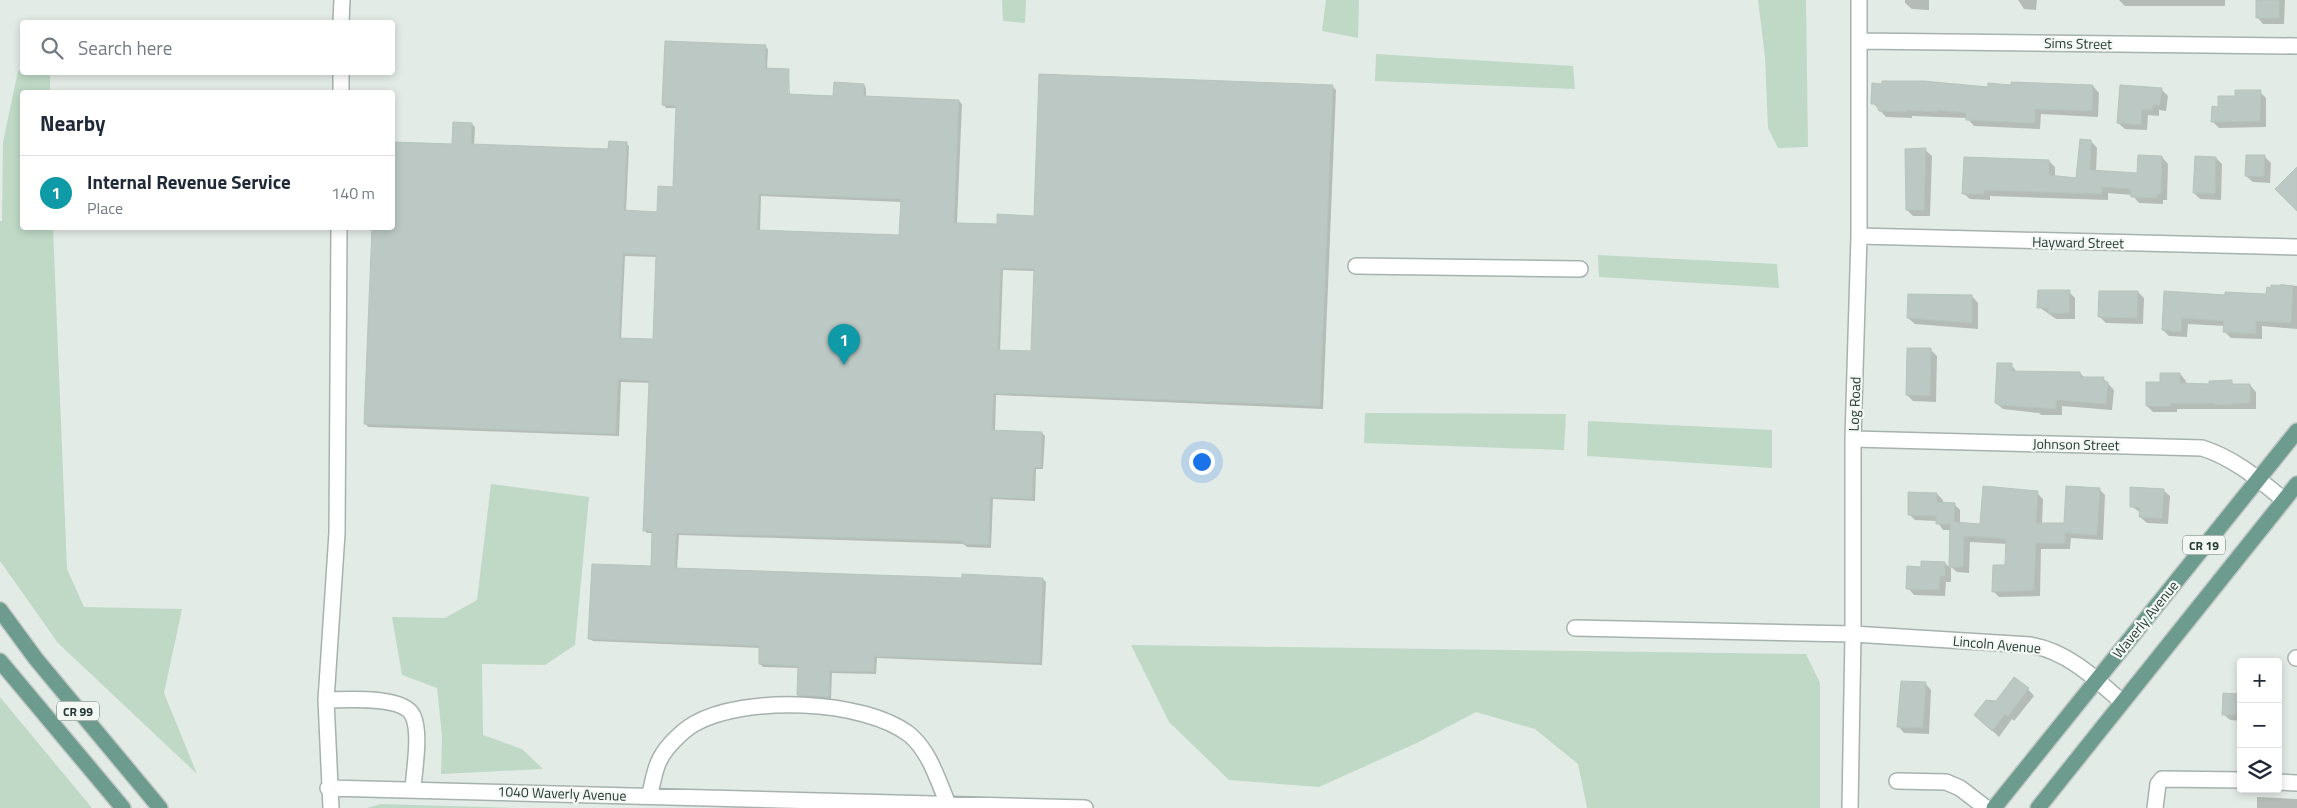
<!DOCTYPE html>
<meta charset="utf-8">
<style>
body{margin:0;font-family:"Titillium Web",sans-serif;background:#f6f6f7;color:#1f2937}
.controls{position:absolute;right:15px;bottom:15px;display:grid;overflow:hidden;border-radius:5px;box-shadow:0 2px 8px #0003}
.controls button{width:45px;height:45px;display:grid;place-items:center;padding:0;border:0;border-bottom:1px solid #e0e1e3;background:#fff;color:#1f2937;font:25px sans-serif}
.you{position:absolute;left:1201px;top:461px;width:18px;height:18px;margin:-12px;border:4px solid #fff;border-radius:50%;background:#1a73e8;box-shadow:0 0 0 8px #1a73e833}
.badge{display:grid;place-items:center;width:32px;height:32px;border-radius:50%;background:#1a73e8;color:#fff;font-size:16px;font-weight:700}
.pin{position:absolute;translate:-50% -41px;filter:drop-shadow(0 1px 2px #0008)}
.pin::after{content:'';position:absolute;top:26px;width:18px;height:15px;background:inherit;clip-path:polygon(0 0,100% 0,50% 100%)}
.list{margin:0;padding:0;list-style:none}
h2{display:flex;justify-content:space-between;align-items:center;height:65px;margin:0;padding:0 20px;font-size:21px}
h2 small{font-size:16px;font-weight:400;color:#747a83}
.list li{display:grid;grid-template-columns:32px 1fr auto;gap:15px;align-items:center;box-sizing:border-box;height:75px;padding:0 20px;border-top:1px solid #e0e1e3}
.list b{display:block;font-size:19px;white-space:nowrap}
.list p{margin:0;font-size:16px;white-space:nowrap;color:#747a83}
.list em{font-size:16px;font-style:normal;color:#747a83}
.icon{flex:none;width:28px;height:28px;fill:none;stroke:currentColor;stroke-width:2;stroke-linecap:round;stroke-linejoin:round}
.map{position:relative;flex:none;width:2297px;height:808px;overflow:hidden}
.search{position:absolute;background:#fff;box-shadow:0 2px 8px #0003;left:20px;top:20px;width:375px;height:55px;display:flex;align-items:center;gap:12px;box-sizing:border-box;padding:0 18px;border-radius:5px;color:#747a83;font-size:19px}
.panel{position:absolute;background:#fff;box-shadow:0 2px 8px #0003;left:20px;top:90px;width:375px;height:140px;border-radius:5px}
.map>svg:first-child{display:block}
</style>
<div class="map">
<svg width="2297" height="808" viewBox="0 0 2297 808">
<rect width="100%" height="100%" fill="#e3ebe7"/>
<!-- green -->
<path fill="#bfd9c6" d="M1002,0H1026L1025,23L1003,21Z
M1326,0H1359L1358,38L1322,31Z
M1758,0H1806L1808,147L1778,148L1768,128L1765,57Z
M1376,54L1573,66L1575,89L1375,81Z
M22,69V72L50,73V92H22V228H53L67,569L84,607L182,609L164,693L197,774L58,643L0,561V221H2L3,142L18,71Z
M1598,255L1777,264L1779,288L1599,277Z
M1365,413L1566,414L1564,450L1364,443Z
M1588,421L1772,430V468L1587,456Z
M491,484L589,497L575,645L545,665L482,664L483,735L522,749L543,769L441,774L442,736L437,688L402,675L392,617L445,618L477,600Z
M1131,645L1806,654L1820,683V808H1587L1578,764L1535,729L1476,712L1419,742L1319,787L1229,780L1169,722Z
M0,697L92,808H0Z
M381,804L516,808H367Z"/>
<!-- shadow -->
<path fill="#0003" fill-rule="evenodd" d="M1905,0H1929V10L1912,9L1905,3Z
M2018,0H2037L2036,10L2024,9Z
M2119,0H2225V6H2125Z
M2257,0H2285L2284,24H2263L2257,17Z
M765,47L768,49L767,70L789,72H788L786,100H789L790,72V96L834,97L864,85L866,88V97L959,101L962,104L957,224L998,226L1035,217L1333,87L1336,90L1323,409L996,395L995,431L1042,433L1045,436L1043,469H1036L1035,501L993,499L991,548L967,547L964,544L679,535L677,569L963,580L1043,579L1046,582L1042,665L877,658L876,674L832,673L831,699L801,698L798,695L799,668L763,667L760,664L761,648L593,641L590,639L652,568L653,533H647L644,530L651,383L621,382L619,436L368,427L366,424L373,228H392L472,124L475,127L474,145L610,151L626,143L629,146L626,211L658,213L674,188L677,108H666L664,105ZM761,196L902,202L900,236L760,232ZM625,256L658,257L654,340L621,339ZM1003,270L1035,271L1032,353L1000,352Z
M2093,86L2099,93L2098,117L2041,114L2040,129L1974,126L1967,118L1912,116V118L1886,117L1873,103L2012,87Z
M2161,89L2168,96L2166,111L2159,110V116L2148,115L2147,130L2125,129L2118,123Z
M2260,92L2266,98V127L2219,128L2213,122L2219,108L2236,98Z
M2091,141L2097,148L2096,172L2138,175L2162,157L2168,164L2167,200H2163V204L2139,203L2132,195L2108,193V200L1990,196V200L1970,199L1963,193L2049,161L2055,167V177L2078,180Z
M1925,150L1932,156L1930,216H1913L1907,210Z
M2265,157L2271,163L2270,183L2253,182L2246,176Z
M2216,158L2222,164L2221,200L2200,199L2194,193Z
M2281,284L2297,286V329L2262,326V339L2231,338L2225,332V326L2188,324L2187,337L2169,336L2163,330L2166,292L2226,296L2268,295Z
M2069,292L2075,298V319H2056L2039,307Z
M2138,292L2144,298L2143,324L2106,323L2099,316Z
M1972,296L1978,303V329L1915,324L1908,318Z
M1931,350L1937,356L1936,402L1913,401L1907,395Z
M2011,365L2018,373H2080L2085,378H2103L2114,390L2112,410L2062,406V415H2041L2039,413L2003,409L1996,403Z
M2180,374L2186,381V384L2210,385L2231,382L2235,385H2250L2256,392V409H2177V412H2153L2147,406L2161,383Z
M2099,489L2105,495L2103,540L2071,538L2070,549H2041L2040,596L1999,597L1993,591L2007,567V544L1970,542L1969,573L1957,572L1951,567V582H1946L1945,596L1914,595L1908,588L1922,568L1945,563L1950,568L1952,530H1943L1937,521L1915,520L1909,514L1937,494L1943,500V504H1954L1960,510V524L1981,525L2037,493L2043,499L2042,524L2065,525Z
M2163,490L2170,496L2168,524L2147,523L2140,517L2141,513L2131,506Z
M1925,683L1931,690L1929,734L1904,733L1898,726Z
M2028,689L2034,696L2014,721L2012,719L1999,737L1982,721L1997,702Z
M2241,695V721L2230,720L2223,714Z
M2257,797L2297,799V808H2257Z"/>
<!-- building -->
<path fill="#bcc8c3" stroke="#b6c4be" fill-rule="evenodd" d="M2256,0H2279V18H2256Z
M665,41L766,45L765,68L789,69L788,94L833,96L834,82L864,84V96L959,100L954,223L997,224V214L1034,216L1039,74L1333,85L1320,406L994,393L992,430L1042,432L1041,467H1034L1032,499L990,497L989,545L963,544V541L676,533L675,568L962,578V574L1043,578L1040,663L874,656V672L830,671L829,697L797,695L798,666L759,664V646L588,639L592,564L651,566L652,531H643L649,381L618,379L616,434L364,424L372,228H392V142L452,144L453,122L472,123L471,144L608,149L609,141L627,142L624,210L657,212L658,186L673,187L676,106L662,105ZM759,194L901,199L899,235L757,230ZM623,253L656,255L653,339L619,338ZM1001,268L1034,269L1031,351L998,350Z
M1882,81H1923L1988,87V83L2011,85V82L2093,85L2092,111L2035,109V123L1966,120V113L1937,110V112L1906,110V112L1879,111L1876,104H1871L1872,83L1882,84Z
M2120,85L2162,88L2160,105H2153V110L2142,109L2141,125L2117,123Z
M2235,90H2261L2260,121L2211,122L2212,106L2218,107V96H2235Z
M2080,139L2091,140L2090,170L2137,173L2138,155L2162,156L2161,194H2157V198L2131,197L2130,189L2102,187V194L1984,190V194H1962L1964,157L2049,160V175L2076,178Z
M1926,148L1924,210H1906L1905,149Z
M2246,155H2265L2264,177L2245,176Z
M2195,156L2216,157L2215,194L2193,193Z
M2297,167V211L2275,189Z
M2271,285L2293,286L2291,323L2256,321V334L2223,332L2224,321L2182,318L2181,332L2162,330L2164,291L2225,295V292L2266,294L2267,287L2271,288Z
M2038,290H2070L2069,313H2048V308H2037Z
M2099,291H2138L2137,318L2098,317Z
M1908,294L1972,295V323L1907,318Z
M1907,348H1931L1930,396L1906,395Z
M1997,363H2012V371L2080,372V377H2104L2103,382H2108L2106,404L2056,400V409L1999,405L1995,403Z
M2160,373H2180V383L2209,384V381L2232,380V384H2250V403L2215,405V403H2171V406H2146V382H2160Z
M1983,486L2038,491L2036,523H2064L2066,486L2100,488L2097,535L2065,533V544L2036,543L2034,590L1992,592L1993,565H2005L2006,539L1964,536L1963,567H1949L1950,524H1936V516L1908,515V492L1937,493V502L1955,503L1954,522L1980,524Z
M2130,487L2164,489L2162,519L2139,517L2140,507H2130Z
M1921,561L1945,562V576H1940L1939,590L1906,589L1907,566L1921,567Z
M2014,677L2029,688L2008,716L2005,714L1992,731L1974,715L1986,700L1996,701Z
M1901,681L1926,682L1923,728L1897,727Z
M2223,693L2241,694V715H2222Z"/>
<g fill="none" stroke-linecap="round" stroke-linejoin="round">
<!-- minor casing -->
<g stroke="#a6b2ae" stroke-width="18">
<path id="minor" d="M341,22L342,0
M1859,41L2297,46
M341,92V72
M1859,236L2297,247
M1356,266L1580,269
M1853,439L2202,448C2234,458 2258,479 2284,500
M1575,628L1853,634L2030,645C2067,651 2095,678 2122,702
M2296,658H2297
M326,700C346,700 404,695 413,716C421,733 414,771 413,789
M1897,781L1946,782L1960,788L1986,808
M2278,782L2297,783
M328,788L1085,808
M649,796C653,784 654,770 660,759C666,747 682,731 694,724C744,695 864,699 910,735C930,752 938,781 948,804
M331,808L326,700L337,533L339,228
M1850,808L1853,634V439L1859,236V0
M2155,808L2158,784L2162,779L2241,780"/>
</g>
<!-- major casing -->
<g stroke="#c2c8c6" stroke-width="18">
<path id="major" d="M0,610L36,659L160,808
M0,661L123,808
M1994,808L2297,431
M2038,808L2297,484"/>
</g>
<!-- minor -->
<use href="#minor" stroke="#fff" stroke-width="15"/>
<!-- major -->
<use href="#major" stroke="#6d9b8e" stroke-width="15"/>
</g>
<g text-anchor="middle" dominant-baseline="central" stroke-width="4.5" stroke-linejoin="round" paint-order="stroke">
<!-- shield labels -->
<g fill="#f3f8f5" stroke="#63736e" stroke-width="1">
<rect x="2183" y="535.5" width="42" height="19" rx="4"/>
<rect x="57" y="701.5" width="42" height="19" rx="4"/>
</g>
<g font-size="12" font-weight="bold" fill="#253a34">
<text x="2204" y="545">CR 19</text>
<text x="78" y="711">CR 99</text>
</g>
<!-- street labels -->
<g font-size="14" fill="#253a34" stroke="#f3f8f5">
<text transform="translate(2078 43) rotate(1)">Sims Street</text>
<text transform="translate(2078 242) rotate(1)">Hayward Street</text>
<text transform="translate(1854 404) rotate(-88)">Log Road</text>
<text transform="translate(2076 444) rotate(1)">Johnson Street</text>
<text transform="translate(2145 619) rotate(-51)">Waverly Avenue</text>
<text transform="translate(1997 644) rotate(5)">Lincoln Avenue</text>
<text transform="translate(562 793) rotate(2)">1040 Waverly Avenue</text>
</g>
</g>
</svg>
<div class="controls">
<button>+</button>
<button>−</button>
<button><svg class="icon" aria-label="layers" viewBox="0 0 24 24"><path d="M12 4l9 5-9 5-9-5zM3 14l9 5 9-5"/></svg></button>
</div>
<div class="you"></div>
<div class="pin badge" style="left:844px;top:365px;background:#0f9aa8">1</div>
<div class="search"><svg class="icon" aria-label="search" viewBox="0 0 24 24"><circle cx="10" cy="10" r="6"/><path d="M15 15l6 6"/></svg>Search here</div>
<section class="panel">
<h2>Nearby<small></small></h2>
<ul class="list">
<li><span class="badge" style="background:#0f9aa8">1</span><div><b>Internal Revenue Service</b><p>Place</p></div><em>140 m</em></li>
</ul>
</section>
</div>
